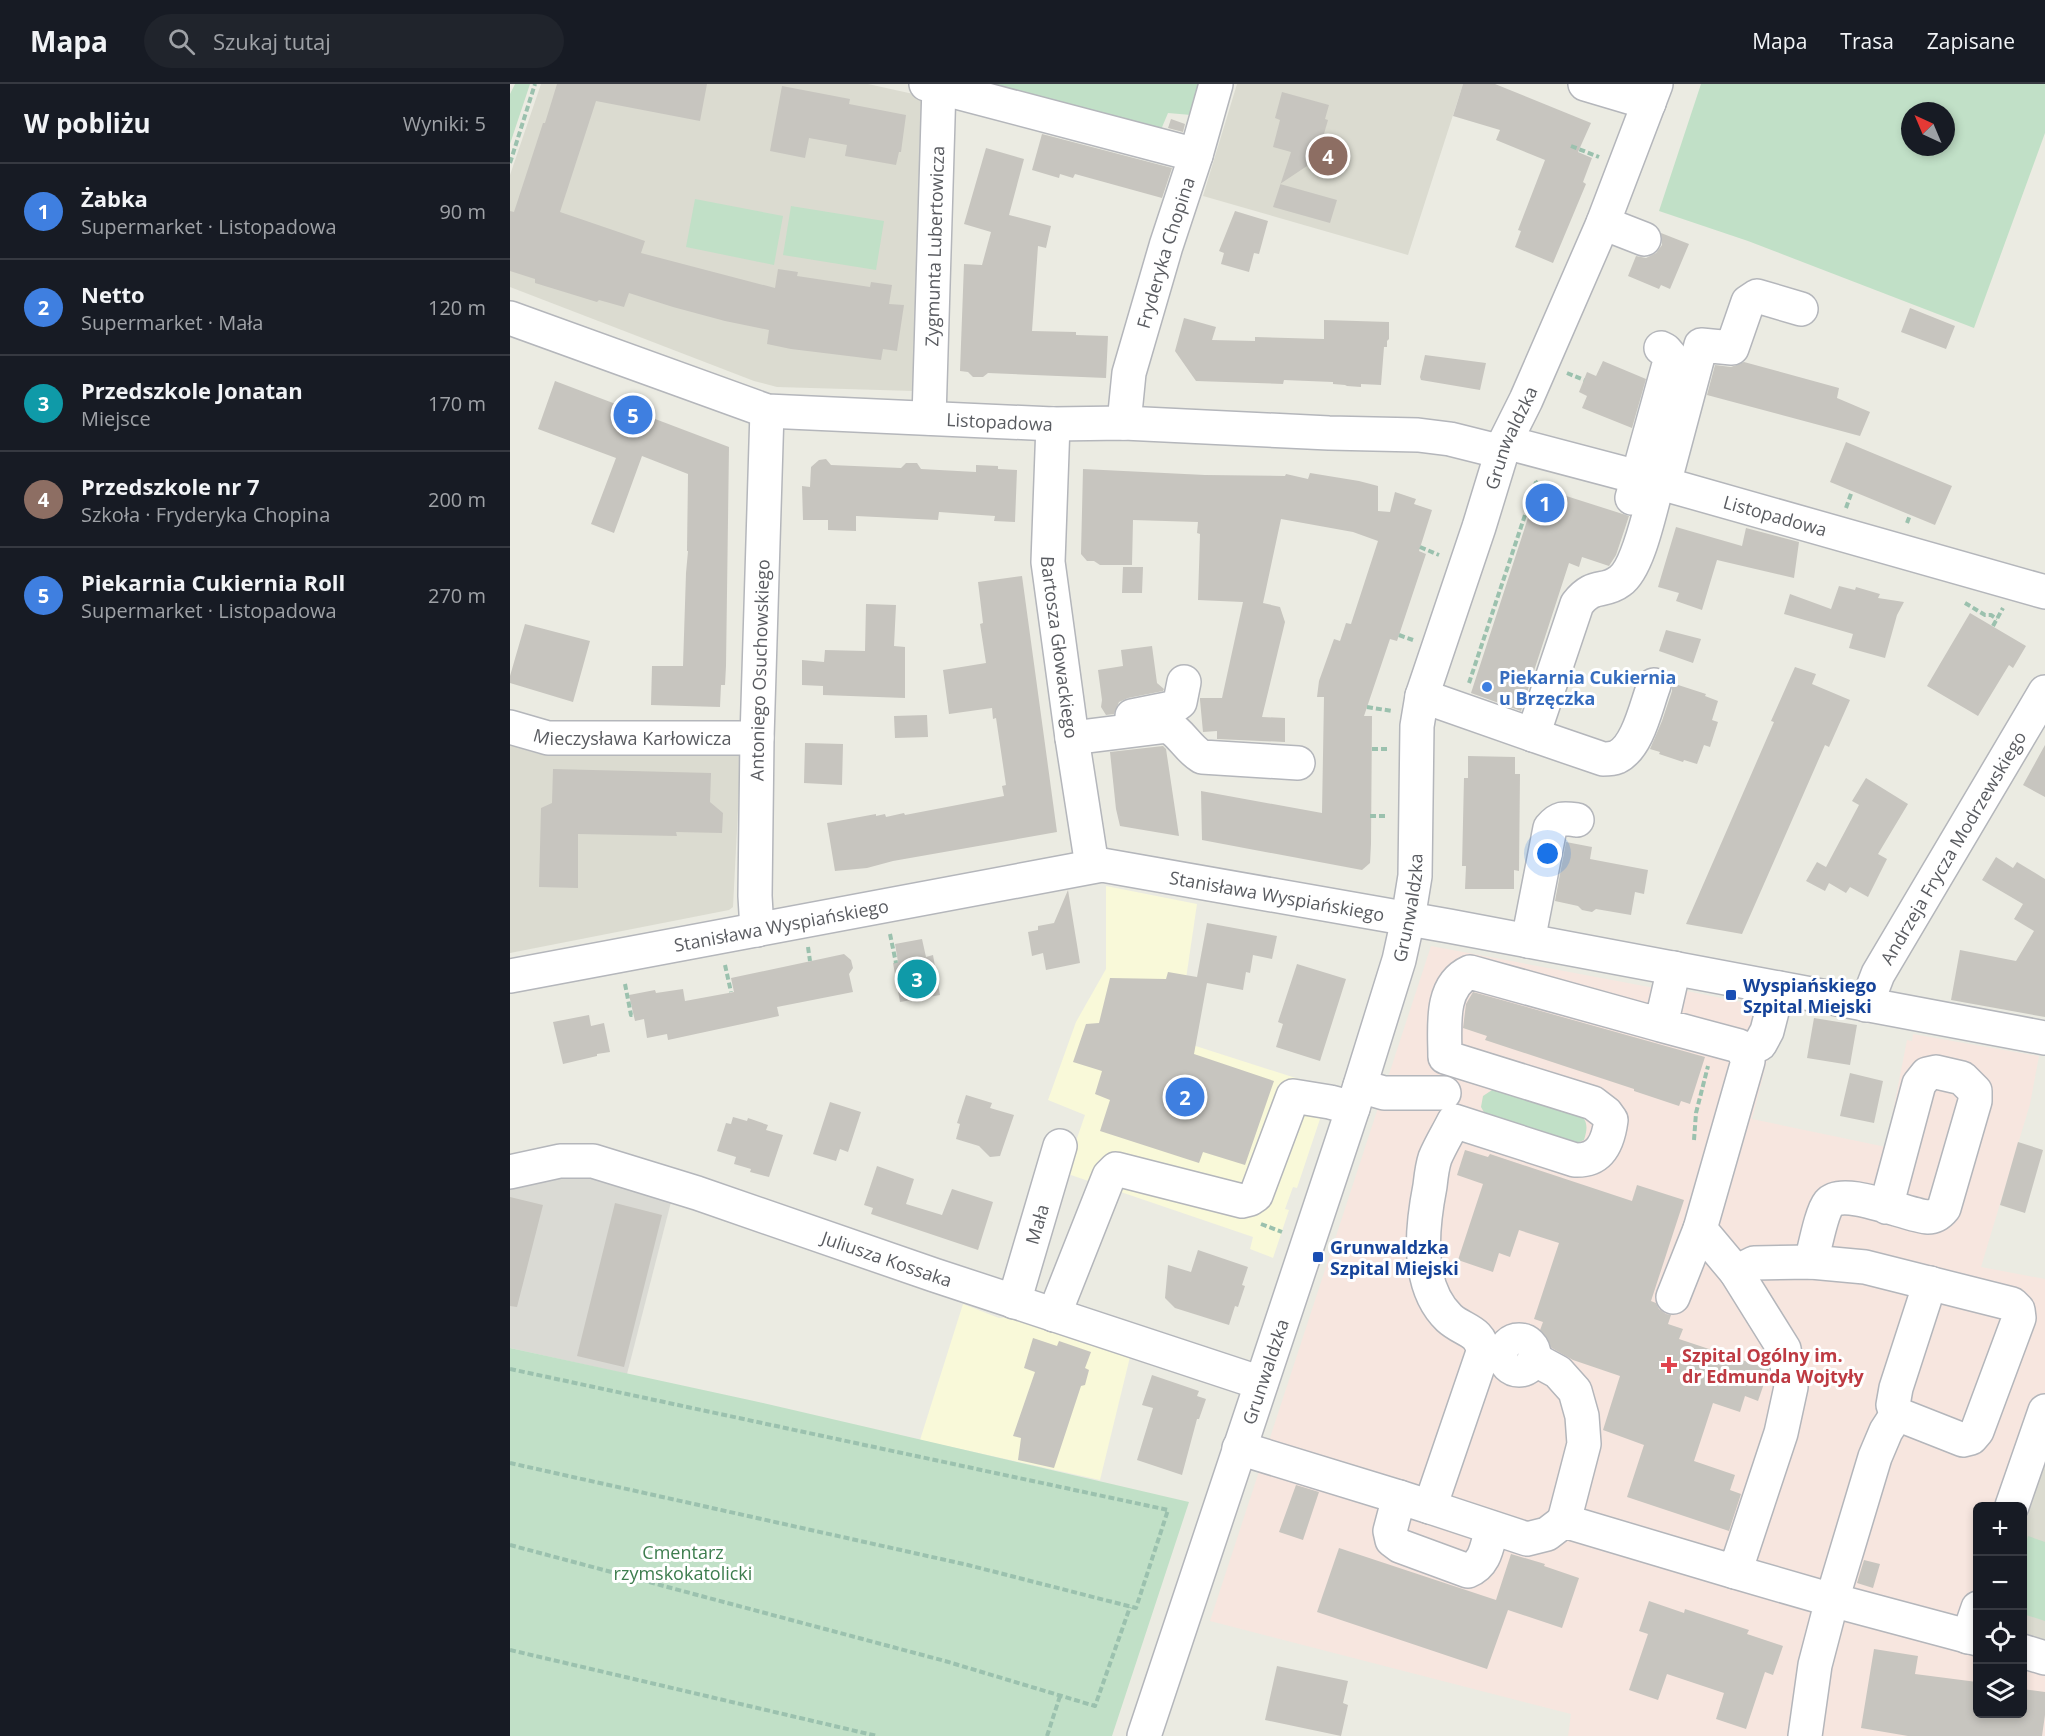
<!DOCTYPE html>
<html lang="pl">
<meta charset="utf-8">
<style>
body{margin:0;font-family:"Open Sans",sans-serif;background:#20242c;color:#f1f3f6}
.controls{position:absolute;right:18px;bottom:18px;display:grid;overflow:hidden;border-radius:9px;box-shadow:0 3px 9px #0003}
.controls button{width:54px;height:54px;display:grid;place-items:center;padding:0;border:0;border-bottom:2px solid #363941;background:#171b24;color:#f1f3f6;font:30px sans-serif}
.compass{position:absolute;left:1391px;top:18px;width:54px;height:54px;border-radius:50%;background:#171b24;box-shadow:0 3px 9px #0003;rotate:316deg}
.you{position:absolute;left:1038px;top:770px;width:21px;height:21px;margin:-15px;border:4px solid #fff;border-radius:50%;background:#1a73e8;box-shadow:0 0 0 9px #1a73e833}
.badge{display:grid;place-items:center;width:39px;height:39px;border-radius:50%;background:#db2777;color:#fff;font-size:20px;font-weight:700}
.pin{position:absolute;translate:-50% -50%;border:3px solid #fff;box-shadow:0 2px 6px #0006}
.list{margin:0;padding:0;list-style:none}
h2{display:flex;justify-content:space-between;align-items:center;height:78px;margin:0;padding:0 24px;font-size:26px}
h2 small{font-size:20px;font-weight:400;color:#9ea1a6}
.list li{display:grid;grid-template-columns:39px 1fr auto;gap:18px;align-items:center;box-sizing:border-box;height:96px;padding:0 24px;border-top:2px solid #363941}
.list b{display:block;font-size:22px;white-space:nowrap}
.list p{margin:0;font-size:20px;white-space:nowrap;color:#9ea1a6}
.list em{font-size:20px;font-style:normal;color:#9ea1a6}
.icon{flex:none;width:33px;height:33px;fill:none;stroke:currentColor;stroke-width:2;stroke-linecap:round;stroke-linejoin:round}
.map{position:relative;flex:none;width:1535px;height:1652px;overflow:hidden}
header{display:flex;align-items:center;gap:36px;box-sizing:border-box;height:84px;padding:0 30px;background:#171b24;border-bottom:2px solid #363941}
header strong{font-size:28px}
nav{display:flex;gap:33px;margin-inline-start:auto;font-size:21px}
.search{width:420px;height:54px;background:#20242c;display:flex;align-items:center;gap:15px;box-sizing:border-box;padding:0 21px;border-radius:33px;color:#9ea1a6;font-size:22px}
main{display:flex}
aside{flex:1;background:#171b24}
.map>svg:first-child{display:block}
</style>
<header>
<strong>Mapa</strong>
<div class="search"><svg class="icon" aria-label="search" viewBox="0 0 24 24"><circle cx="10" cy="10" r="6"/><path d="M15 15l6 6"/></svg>Szukaj tutaj</div>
<nav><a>Mapa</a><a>Trasa</a><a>Zapisane</a></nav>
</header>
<main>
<aside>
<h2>W pobliżu<small>Wyniki: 5</small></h2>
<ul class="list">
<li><span class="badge" style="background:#3f7fe0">1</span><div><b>Żabka</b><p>Supermarket · Listopadowa</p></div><em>90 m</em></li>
<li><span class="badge" style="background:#3f7fe0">2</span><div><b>Netto</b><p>Supermarket · Mała</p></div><em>120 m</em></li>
<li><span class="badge" style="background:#0f9aa8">3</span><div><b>Przedszkole Jonatan</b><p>Miejsce</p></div><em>170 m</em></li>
<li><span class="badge" style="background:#8d6e63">4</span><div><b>Przedszkole nr 7</b><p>Szkoła · Fryderyka Chopina</p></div><em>200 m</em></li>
<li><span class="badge" style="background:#3f7fe0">5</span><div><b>Piekarnia Cukiernia Roll</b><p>Supermarket · Listopadowa</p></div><em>270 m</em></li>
</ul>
</aside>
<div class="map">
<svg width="1535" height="1652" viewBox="0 0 1535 1652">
<rect width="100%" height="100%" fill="#ebebe2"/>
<!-- commercial -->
<path fill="#f9f9d9" d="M596,802L687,820L667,956L820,1005L787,1104L783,1103L775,1125L779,1126L763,1174L740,1165L743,1153L555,1089L575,1031L538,1016L566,938L596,885Z
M453,1220L489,1234L503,1233L620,1273L590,1396L410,1356Z"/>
<!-- industrial -->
<path fill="#dadad4" d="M70,1091L126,1106L161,1118L117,1290L0,1264V1102L35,1093Z"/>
<!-- education -->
<path fill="#dbdbd0" d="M31,0H358L417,13L404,307L267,303L244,297L0,203V91Z
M727,0H953L898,171L693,112Z
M0,661L29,670L231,668L223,823L219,826L0,869Z
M1535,1367V1558L1513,1553V1435Z"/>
<!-- medical -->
<path fill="#f7e6df" d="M921,862L1150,905L1177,907L1270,926L1242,1035L1376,1063L1397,956L1402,957L1403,950L1529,972L1520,1020L1471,1183L1535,1195V1367L1513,1435L1512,1422H1468V1630H1512L1513,1553L1535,1558V1652H1058L1061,1630L700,1537Z"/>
<!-- green -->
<path fill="#c1e0c7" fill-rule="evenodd" d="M5,0H20L0,60V10Z
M476,0H689L681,31L658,29L650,48Z
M1191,0H1535V49L1464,244L1238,157L1149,127ZM1400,27H1436V63H1400Z
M185,115L273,132L264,181L176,163Z
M281,122L374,137L366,186L273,171Z
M991,1004L1068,1028C1078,1037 1078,1043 1074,1056L1062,1061L975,1030L971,1023L973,1012L982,1006Z
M0,1264L244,1317L679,1418L602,1652H0Z
M1518,1452L1535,1458V1537L1513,1530V1470Z"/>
<!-- building -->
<path fill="#c7c5bf" d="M47,0H197L190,37L86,17L50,128L135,157L131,169L265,204L268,185L288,188L287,192L360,203L361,198L382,201L379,220L394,221L387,267L373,265L371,276L281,265L257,260L259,246L215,237L163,223L119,209L114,223L89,216L87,218L25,199V195L0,187V127L4,128L33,39H35Z
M953,0H985L1081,39L1068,68L1082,74L1073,98L1076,100L1043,179L1005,163L1011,147L1008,146L1035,76L986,56L990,46L943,32Z
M272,2L340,15L339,20L396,31L391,68H389L386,81L335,72L337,61L299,54L295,74L260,67Z
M772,8L819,21L815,35L818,36L809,67L812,72L770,100L827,116L820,139L763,123L781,68L763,63L770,36L765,34Z
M661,35L675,40L673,48L658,44Z
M532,50L662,84L652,114L565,90L563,94L550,90L549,94L522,86Z
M476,64L514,75L499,131L541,142L536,164L528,162L522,247L566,248V251L598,252L596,294L478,289L473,293H463L458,288L450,287L454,180L472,181L481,148L454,140Z
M725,127L758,137L749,170L744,169L739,188L711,180L714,169L709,167Z
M1151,149L1179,160L1160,205L1151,201L1149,205L1118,192L1126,172L1136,174L1146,169L1152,161Z
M1400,224L1445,242L1436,265L1391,248Z
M674,234L706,243L702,256L745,257V253L814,255V236L879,238V255L877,257V263H874L871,301L851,300V303L837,302L835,301L823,300V298L774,296L773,300L686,297L665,267Z
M915,271L976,279L970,306L911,296L910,293Z
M1093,277L1136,295L1122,344L1072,324L1077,312L1069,308L1077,288L1086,292Z
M1234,278L1329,304L1327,314L1360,328L1350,352L1197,311L1205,281L1221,283Z
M45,297L219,363L216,582L215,601H211L210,623L141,621L142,582H173L176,489L178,467H177L178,390L132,372L104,449L81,440L106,374L28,345Z
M1336,358L1442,402L1425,441L1320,398Z
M316,375L321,381L391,384L396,379H407L411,385L466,388V381L488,382V385L507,386L505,438L484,437L485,432L429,428L428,436L346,432V447L318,446V436H293L292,402L300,403L301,383L309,376Z
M573,385L695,391L775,392L776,390L798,395L800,389L849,397L868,402V427L880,428L885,408L906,415L904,420L922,426L909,467L916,470L887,557L880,555L854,632H862L861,760L860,779L852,786L692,756L691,707L812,729L814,613H807L809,597L824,555L830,557L836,539L841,540L868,457L843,448L771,435L753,519L770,523L775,538L752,633L775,634V658L707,655V647L693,648L690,616V614H712L733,518L688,516L690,450L687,449L688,438L623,436L622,481H590L584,477H577L571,470Z
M1028,403L1119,432L1106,471L1099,482L1072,473L1069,483L1059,479L1011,627L961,609Z
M1166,443L1232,462L1236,444L1289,458L1284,494L1207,476L1192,526L1166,517L1169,509L1148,503Z
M613,483H633L632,509H612Z
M512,492L547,748L383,777L357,784L325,787L317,739L366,730V732L375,730L376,733L394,729L395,731L494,712L492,702L496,701L486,634L483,635L482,624L439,630L433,586L476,579L470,540L473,539L468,498Z
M1329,502L1345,506L1346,503L1370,510L1368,514L1394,518L1387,531L1375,574L1339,564L1343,550L1274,530L1280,510L1321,525Z
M356,520L386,521L384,562L395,563V614L313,611V602L292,601V576L314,578L315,566L355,567Z
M1460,529L1516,562L1503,584L1499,581L1468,632L1417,602Z
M15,540L80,557L63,618L0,599V592Z
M1156,546L1191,555L1183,579L1149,567Z
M642,562L647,599L654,605L653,607L618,614L609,618L604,630L596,631L591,623L592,616L588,586L613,582L611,566Z
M1285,583L1306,590L1302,600L1340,616L1319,663L1315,661L1232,850L1176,840L1264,638L1261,637Z
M1162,599L1196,610L1195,612L1208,617L1202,636L1208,638L1200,663L1194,661L1187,680L1174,676L1173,678L1149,670L1150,668L1140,665L1152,637L1162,607Z
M417,631L418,653L385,654L384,632Z
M295,659L333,660L332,701L294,699Z
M1535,661V713L1513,701Z
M653,662L656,665L669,752L610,742L606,725L600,668Z
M958,672L1005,673V690H1010L1009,787L1004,786V805H955L956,782H952L954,694H958Z
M43,685L201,689L200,718L213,729L212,749L166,748L167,752L68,750V804L29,803L31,724L42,719Z
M1356,694L1398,720L1368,770L1377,775L1358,813L1340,803L1336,809L1319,799L1315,807L1296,797L1307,778L1316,783L1349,721L1342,717Z
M1056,758L1082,763L1080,775L1138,786L1134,810L1125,808L1121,831L1086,825L1082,828L1072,826L1068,822L1045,817Z
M1486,773L1503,784L1507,778L1535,795V933L1441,916L1450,866L1506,877L1524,847L1504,835L1513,820L1472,796Z
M558,806L570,879L536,886L533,869L522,872L518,848L528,846V842L544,839Z
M697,839L767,852L762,875L743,871L740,889L736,888L733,906L697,899L684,970L764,997L735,1081L693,1068L689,1079L590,1047L600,1016L585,1010L592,987L563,978L576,940L589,939L600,894L656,895L658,888L687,893Z
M412,855L416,873L423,871L430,911L390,918L383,879L388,878L385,860Z
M334,870L341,876L343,884L339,890L343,908L267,923L269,932L158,956L157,950L137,954L134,935L125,937L119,911L145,906L146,909L173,905L175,917L224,908L221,894Z
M787,880L836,895L810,977L766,963L773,940L768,938Z
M963,908L1195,973L1180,1020L1171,1017L1169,1022L1124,1007V1005L975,956L977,952L953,944L956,920Z
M79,931L81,942L94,939L100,968L87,970V972L53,980L43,938Z
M1304,934L1347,941L1340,981L1297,974Z
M1340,989L1373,997L1364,1039L1330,1032Z
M456,1011L482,1019L480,1024L504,1031L490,1072L480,1073L469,1062L446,1055L450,1040L447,1039Z
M320,1018L351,1028L338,1068L330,1065L326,1077L303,1070Z
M223,1033L237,1037L238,1034L258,1041L256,1046L273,1051L259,1093L240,1088L241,1085L224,1080L226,1073L207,1067L216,1039L221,1040Z
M1508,1058L1533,1066L1515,1129L1490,1121Z
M955,1066L978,1073L980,1070L1122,1117L1127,1101L1174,1116L1141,1217L1146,1219L1149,1225L1156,1230L1161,1231L1158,1240L1173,1245L1169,1255L1259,1285L1248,1317L1235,1312L1230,1328L1203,1319L1184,1377L1225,1391L1220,1406L1231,1410L1219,1447L1117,1413L1134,1361L1093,1346L1110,1292L1063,1276L1033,1259L1026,1257L1033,1238L1024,1235L1049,1159L1009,1146L1000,1173L989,1169L983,1188L948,1176L973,1100L947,1091Z
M367,1082L404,1095L396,1120L432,1131L442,1105L483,1118L468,1166L361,1130L363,1124L354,1121Z
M0,1113L33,1121L7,1223L0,1222Z
M105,1119L152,1131L114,1283L67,1272Z
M688,1166L738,1183L732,1201L735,1202L728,1223L725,1222L719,1241L665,1224L655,1214L658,1181L681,1188Z
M523,1254L547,1262L549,1257L581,1268L575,1284L579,1286L575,1301L571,1302L544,1384L508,1376L511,1354L503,1352L525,1288L514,1284Z
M642,1291L689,1307L687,1312L696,1315L689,1335H687L672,1391L627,1376L643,1324L632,1321Z
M786,1401L809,1408L793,1456L769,1448Z
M829,1464L986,1516L1001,1470L1035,1480L1034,1482L1069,1494L1052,1544L998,1526L977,1585L807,1528Z
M1354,1476L1370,1480L1363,1504L1347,1499Z
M1139,1517L1174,1529L1175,1525L1239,1546L1237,1550L1273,1562L1263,1591L1255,1588L1236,1645L1206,1635L1214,1609L1157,1590L1148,1616L1119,1606L1138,1550L1129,1547Z
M1364,1565L1408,1572L1405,1590L1467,1598V1629H1512V1605L1535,1608V1631L1532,1652H1398L1351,1644Z
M767,1582L838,1597L833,1619L838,1621L831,1652L755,1636Z"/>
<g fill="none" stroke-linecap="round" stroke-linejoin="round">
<!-- minor casing -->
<g stroke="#b4b6bb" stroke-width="36">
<g id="minor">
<path d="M416,0L686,71"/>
<path d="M1075,0L1139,19"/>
<path d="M1093,139L1134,155"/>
<path id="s1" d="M0,234L257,327L543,340L614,339L819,349L908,351L940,355L992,368"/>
<path id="s2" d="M419,334L429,2"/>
<path id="s3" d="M614,339L619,289L656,162L686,71L706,0"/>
<path id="s4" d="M543,340L538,478L562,654L582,782"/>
<path id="s5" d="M995,358L1154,400L1535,508"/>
<path d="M1154,400L1191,261L1222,264L1238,218L1247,212L1291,225"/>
<path d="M1122,414L1161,273L1155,266L1151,264"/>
<path d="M912,612L1023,651L1067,520C1084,498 1093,510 1110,497C1129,484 1141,421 1148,398"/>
<path d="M622,632L662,624L670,618L674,598"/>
<path id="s6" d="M0,643L38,654H247"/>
<path d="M1023,651L1093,675C1097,675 1102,675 1107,673C1128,663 1136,622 1144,601"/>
<path d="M562,654L658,642C672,650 678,665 692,673L788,679"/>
<path id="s7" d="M247,846L245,812L247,654L257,327"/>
<path d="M1018,857L1040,744C1049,733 1054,734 1067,736"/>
<path id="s8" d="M0,892L592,781L939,842L1535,954"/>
<path id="s9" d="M1356,921L1368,890L1535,608"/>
<path d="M1151,941L960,888C929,902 935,944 935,973L1083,1019L1096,1029L1101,1036C1098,1059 1090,1077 1065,1076L944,1037C938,1049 930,1062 925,1074C922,1083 921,1093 920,1102C912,1143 905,1201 939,1234C953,1247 971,1246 973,1268L920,1423L1017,1455L1037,1450L1054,1437L1225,1488L1271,1349L1281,1303L1274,1265L1226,1188L1190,1145L1238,977L1234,968L1229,962L1151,941L1164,884"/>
<path d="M1234,968L1250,960L1257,947L1268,904"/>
<path d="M850,1002L874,1009H934"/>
<path id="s10" d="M0,1088L50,1077H83L187,1109L424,1191L751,1299"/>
<path d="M1301,1178C1305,1164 1311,1129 1319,1119C1333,1102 1398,1132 1418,1133C1425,1133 1430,1129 1434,1124L1465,1017V1007L1452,994L1426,988L1417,990L1409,1000L1376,1123"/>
<path d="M1226,1188L1244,1179L1301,1178L1355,1183L1502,1220L1508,1226L1509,1234L1467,1347L1461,1354L1453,1356L1387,1330L1376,1347L1365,1373L1322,1516L1468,1555"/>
<path d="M1163,1213L1190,1145"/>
<path id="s11" d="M504,1218L550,1062"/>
<path d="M544,1231L599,1092L606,1085L732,1117L740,1115L746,1111L783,1012L820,1018L843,1024"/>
<circle cx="1009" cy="1271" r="15"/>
<path d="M1024,1275L1048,1288L1065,1307L1072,1332L1074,1360L1054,1437"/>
<path d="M1387,1330L1383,1321L1386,1304L1420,1199"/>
<path d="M729,1364L889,1413"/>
<path d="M1502,1422L1535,1327"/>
<path d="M920,1423L889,1413L880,1447L882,1456L890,1462L958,1487C976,1480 977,1461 982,1444"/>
<path d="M1225,1488L1322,1516L1305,1581L1295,1652"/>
<path d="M1458,1553L1468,1524"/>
<path d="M1512,1567L1535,1574"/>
<path id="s12" d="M634,1652L843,1024L889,876L898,835L905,792L907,642L912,612L969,443L995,358L1016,316L1093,139L1146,0"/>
</g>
</g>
<!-- path -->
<path stroke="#9bc1ae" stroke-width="4" stroke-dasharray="6 3" stroke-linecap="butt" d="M1061,62L1089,73
M0,79L25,0
M1057,289L1074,296
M1336,424L1342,407
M1397,439L1400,431
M910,463L929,471
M1455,519L1475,531H1481L1487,535
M1483,542L1493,524
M889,551L903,556
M959,599L1026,398L1024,396
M857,623L882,627
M862,665H880
M860,732H878
M380,850L386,879
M298,863L300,877
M215,881L221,908
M115,900L121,931H123
M1184,1056L1186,1029L1198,982
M751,1140L772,1148
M0,1285L658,1426L626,1524L458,1481L0,1379
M0,1461L435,1577L585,1622L620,1523
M0,1566L367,1652
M537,1652L550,1612"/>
<!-- minor -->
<use href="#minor" stroke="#fff" stroke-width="33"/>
</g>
<!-- markers -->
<circle fill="#3f7fe0" stroke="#fff" stroke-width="2" cx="977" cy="603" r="6"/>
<g fill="#1a4fb4" stroke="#fff" stroke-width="2">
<rect x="1215" y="905" width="12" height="12" rx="3"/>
<rect x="802" y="1167" width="12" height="12" rx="3"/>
</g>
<path fill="#e0444e" stroke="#fff" stroke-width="2" d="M1156 1272h6v6h6v6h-6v6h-6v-6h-6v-6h6z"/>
<g text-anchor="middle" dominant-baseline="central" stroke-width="6" stroke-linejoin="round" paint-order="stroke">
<!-- street labels -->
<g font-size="18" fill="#5a5c61" stroke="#fff">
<text stroke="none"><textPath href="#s2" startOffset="172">Zygmunta Lubertowicza</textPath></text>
<text stroke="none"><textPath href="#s3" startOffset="176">Fryderyka Chopina</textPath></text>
<text stroke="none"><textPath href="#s1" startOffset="506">Listopadowa</textPath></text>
<text stroke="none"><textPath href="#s12" startOffset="1356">Grunwaldzka</textPath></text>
<text stroke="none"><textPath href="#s5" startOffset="280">Listopadowa</textPath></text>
<text stroke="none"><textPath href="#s4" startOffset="224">Bartosza Głowackiego</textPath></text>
<text stroke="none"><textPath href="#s7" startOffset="260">Antoniego Osuchowskiego</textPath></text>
<text stroke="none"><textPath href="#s6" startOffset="124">Mieczysława Karłowicza</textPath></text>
<text stroke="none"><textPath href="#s9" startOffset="180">Andrzeja Frycza Modrzewskiego</textPath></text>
<text stroke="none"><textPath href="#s8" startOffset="780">Stanisława Wyspiańskiego</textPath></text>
<text stroke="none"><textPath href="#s12" startOffset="870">Grunwaldzka</textPath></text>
<text stroke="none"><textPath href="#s8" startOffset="276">Stanisława Wyspiańskiego</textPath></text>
<text stroke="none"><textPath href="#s11" startOffset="81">Mała</textPath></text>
<text stroke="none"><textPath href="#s10" startOffset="394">Juliusza Kossaka</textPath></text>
<text stroke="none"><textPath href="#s12" startOffset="384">Grunwaldzka</textPath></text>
</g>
<!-- shop labels -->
<g font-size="18" font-weight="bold" fill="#366cbe" stroke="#fff" text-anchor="start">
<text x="989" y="593">Piekarnia Cukiernia<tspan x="989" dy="21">u Brzęczka</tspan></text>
</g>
<!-- transit labels -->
<g font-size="18" font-weight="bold" fill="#164399" stroke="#fff" text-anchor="start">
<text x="1233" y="901">Wyspiańskiego<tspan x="1233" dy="21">Szpital Miejski</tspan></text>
<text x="820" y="1163">Grunwaldzka<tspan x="820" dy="21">Szpital Miejski</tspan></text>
</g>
<!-- health labels -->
<g font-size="18" font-weight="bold" fill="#be3a42" stroke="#fff" text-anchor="start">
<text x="1172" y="1271">Szpital Ogólny im.<tspan x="1172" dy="21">dr Edmunda Wojtyły</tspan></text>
</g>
<!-- park labels -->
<g font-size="18" fill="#3d7d4e" stroke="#fff">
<text x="173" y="1468">Cmentarz<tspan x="173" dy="21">rzymskokatolicki</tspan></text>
</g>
</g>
</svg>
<div class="controls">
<button>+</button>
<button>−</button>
<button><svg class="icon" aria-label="locate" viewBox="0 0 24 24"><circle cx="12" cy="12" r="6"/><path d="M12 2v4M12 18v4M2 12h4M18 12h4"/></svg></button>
<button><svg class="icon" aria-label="layers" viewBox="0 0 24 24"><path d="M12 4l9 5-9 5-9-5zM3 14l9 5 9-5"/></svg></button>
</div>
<svg class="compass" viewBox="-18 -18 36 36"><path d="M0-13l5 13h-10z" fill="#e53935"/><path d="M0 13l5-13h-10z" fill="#9ea1a6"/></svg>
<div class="you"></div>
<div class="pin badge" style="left:1035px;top:419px;background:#3f7fe0">1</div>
<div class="pin badge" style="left:675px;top:1013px;background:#3f7fe0">2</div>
<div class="pin badge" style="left:407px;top:895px;background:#0f9aa8">3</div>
<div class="pin badge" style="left:818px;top:72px;background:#8d6e63">4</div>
<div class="pin badge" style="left:123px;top:331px;background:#3f7fe0">5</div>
</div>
</main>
